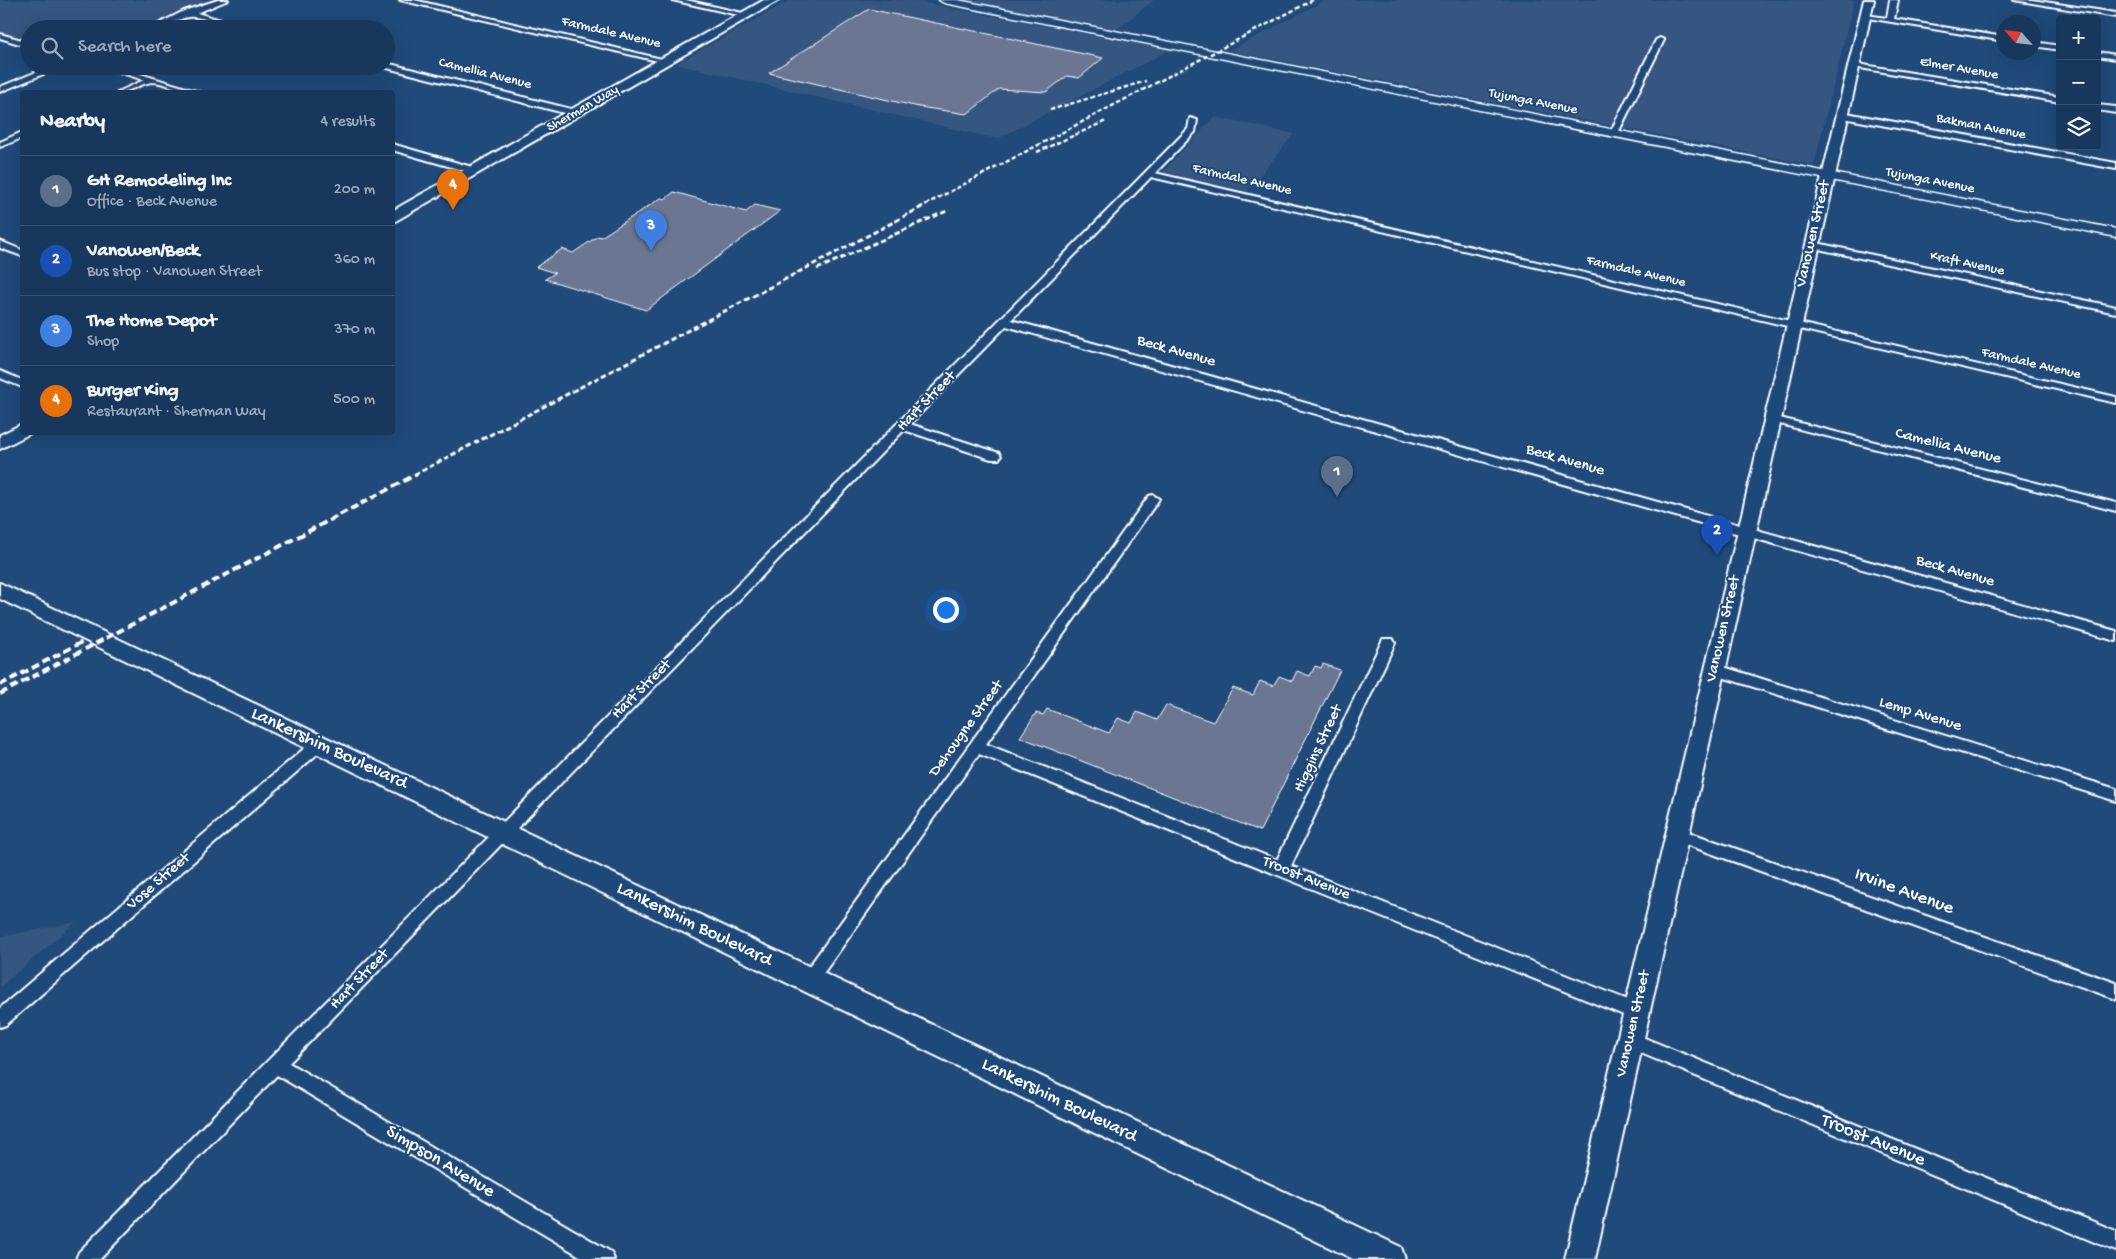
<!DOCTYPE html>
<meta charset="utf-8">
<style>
body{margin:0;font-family:"Gochi Hand",sans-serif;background:#203f62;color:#f1f3f6}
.controls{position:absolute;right:15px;top:15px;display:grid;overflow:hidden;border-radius:5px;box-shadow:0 5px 20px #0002}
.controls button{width:45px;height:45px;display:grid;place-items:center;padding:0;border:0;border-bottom:1px solid #365272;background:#17385c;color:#f1f3f6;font:25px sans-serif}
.compass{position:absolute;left:1996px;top:15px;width:45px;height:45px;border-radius:50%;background:#17385c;box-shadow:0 5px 20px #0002;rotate:297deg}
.you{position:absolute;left:945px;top:609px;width:18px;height:18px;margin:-12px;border:4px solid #fff;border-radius:50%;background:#1a73e8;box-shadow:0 0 0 8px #1a73e833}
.badge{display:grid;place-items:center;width:32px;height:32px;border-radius:50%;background:#e797bd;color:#fff;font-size:16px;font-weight:700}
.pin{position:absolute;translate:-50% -41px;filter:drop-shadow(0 1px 2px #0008)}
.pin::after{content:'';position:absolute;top:26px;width:18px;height:15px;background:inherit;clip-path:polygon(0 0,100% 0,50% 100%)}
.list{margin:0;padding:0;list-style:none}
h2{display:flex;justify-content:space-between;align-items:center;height:65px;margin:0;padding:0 20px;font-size:21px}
h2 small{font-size:16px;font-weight:400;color:#9eacbb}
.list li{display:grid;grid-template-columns:32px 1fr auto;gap:15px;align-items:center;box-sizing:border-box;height:70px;padding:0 20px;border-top:1px solid #365272}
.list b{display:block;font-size:19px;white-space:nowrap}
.list p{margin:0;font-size:16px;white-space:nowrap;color:#9eacbb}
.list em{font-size:16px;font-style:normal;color:#9eacbb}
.icon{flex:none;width:28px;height:28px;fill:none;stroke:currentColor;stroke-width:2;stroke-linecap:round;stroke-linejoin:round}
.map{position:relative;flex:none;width:2116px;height:1259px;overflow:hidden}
.search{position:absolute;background:#17385c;box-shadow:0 5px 20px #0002;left:20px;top:20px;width:375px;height:55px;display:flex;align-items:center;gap:12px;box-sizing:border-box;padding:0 18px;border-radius:28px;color:#9eacbb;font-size:19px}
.panel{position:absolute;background:#17385c;box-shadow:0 5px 20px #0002;left:20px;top:90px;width:375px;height:345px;border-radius:5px}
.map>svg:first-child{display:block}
</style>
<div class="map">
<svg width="2116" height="1259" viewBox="0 0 2116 1259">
<rect width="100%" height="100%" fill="#1f4a7a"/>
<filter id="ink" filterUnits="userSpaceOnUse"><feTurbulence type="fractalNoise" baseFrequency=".02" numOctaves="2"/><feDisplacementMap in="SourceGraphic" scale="10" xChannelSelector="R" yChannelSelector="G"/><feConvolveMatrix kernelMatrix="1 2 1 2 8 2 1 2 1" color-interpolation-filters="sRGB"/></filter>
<g filter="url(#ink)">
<!-- built -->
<path fill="#365781" d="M0,0H210L138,29H29V39L0,32Z
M791,0H909L1170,50L997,139L676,64Z
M967,0H1154L1116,30Z
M1326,0H1854L1814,165L1229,51Z
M1214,117L1294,134L1247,191L1163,172Z
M76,922L0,987V937Z"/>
<!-- building -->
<path fill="#6b7692" stroke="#fff" d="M869,9L1103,58L1079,78L1067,76L1046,92L999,89L967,114L919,107L769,73Z
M674,192L746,212L755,205L780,211L646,310L545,279L555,273L536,267L562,249L573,253L598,236L601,237L661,198L665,199Z
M1323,664L1340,670L1260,831L1020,737L1036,713L1043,715L1047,709L1109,733L1118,718L1131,723L1137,712L1157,720L1166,705L1213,722L1233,688L1253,695L1260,681L1273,686L1279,676L1292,681L1297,671L1310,676L1315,666L1321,668Z"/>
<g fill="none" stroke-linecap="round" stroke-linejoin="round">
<!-- minor casing -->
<g stroke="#fff" stroke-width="4">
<path id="minor" d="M218,0H228L197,13L251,29C233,29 200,15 189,17C175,19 164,29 148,29L184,11Z
M400,0H414L670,61L666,63Z
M672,0H686L751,15L747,17Z
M1890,0H1898L1894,19L2004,37V41L1862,17L1866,15L1887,18Z
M2014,0H2032L2116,13V17Z
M0,34L29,42V47L0,38Z
M1660,38L1664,40L1618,133L1611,135L1610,133L1656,40Z
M2034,42L2060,46V50L2034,46Z
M2097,52L2116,55V59L2097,56Z
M386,63L579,111L580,113L576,116L383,67L386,66Z
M1851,63L2060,97V102L1854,67H1851Z
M51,66H63L0,92V87Z
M100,66H114L199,92C182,94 167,82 152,82C141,83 131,92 118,92L144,80Z
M2097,105L2116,107V113L2097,110Z
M1841,112L2116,163V169L1838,117V113Z
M1190,118L1197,120L1195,132L1155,173L2116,397V403L1151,177L1011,320L2116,631V641L1006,326L910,424L999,453L1001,456L999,459H991L904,430L289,1063L611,1252L614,1259H585L277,1075L100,1259H76L79,1252L1188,129Z
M22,132V138L0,147V142Z
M392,144L479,169L481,171L476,174L392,150Z
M0,241L22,250V256L0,248Z
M1812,242L2116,307V313L1809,247L1807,245Z
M0,371L22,380V387L0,378Z
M1772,416L2116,503V511L1768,421L1766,419Z
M1153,495L1159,499L1157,502L986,744L1277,860L1381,643L1383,639H1393L1395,643L1291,866L1643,1006L1646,1012L1643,1018L1637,1020L1631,1018L979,754L815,985L809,988L803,985L800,980L803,975L1149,496Z
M1714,664L2116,789V801L1709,673L1707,669L1709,665Z
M318,739L323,741L325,745L323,749L6,1025L0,1027V1008L313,741Z
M1677,828L2116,983V999L1671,839L1669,834L1671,829Z
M1630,1032L2116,1231V1251L1624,1046L1621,1040L1624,1034Z"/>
</g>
<!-- tertiary casing -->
<g stroke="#fff" stroke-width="3">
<path id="tertiary" d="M939,0H958L2116,229V237L944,3Z"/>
</g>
<!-- secondary casing -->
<g stroke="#fff" stroke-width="4">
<path id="secondary" d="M1864,0H1874L1595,1259H1565Z"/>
</g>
<!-- primary casing -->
<g stroke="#fff" stroke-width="4">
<path id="primary" d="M764,0H779L392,223V211Z
M22,424V432H30L29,434L0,449V435Z
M0,583L1401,1247L1405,1259H1353L0,599Z"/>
</g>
<!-- minor -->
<use href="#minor" fill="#1f4a7a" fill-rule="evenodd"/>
<!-- tertiary -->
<use href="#tertiary" fill="#1f4a7a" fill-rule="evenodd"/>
<!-- secondary -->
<use href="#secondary" fill="#1f4a7a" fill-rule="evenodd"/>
<!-- primary -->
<use href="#primary" fill="#1f4a7a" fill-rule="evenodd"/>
<!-- rail-far2 -->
<path stroke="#fff" stroke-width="2.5" stroke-dasharray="4.5 2.5" stroke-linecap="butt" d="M1050,110L1146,81
M1037,152L1106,121
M919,208L1313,0"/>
<!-- rail-far1 -->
<path stroke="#fff" stroke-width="3" stroke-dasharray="5.5 3" stroke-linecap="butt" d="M817,269L949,210
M414,475L922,207"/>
<!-- rail -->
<path stroke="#fff" stroke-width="4" stroke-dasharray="8 4" stroke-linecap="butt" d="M0,685L84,641
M0,694L417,474"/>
</g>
</g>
<g text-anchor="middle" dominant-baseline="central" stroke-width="4" stroke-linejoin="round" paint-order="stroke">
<!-- far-street labels -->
<g font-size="14" fill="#fff" stroke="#1f4a7a">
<text transform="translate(611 33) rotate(13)">Farmdale Avenue</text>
<text transform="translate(1959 69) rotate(10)">Elmer Avenue</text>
<text transform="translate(485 74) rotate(14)">Camellia Avenue</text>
<text transform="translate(1533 102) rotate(11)">Tujunga Avenue</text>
<text transform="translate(583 109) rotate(-30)">Sherman Way</text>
<text transform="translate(1981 127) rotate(11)">Bakman Avenue</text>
<text transform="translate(1242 180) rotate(13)">Farmdale Avenue</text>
<text transform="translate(1930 181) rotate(11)">Tujunga Avenue</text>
<text transform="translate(1967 264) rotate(12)">Kraft Avenue</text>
<text transform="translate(1636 272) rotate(13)">Farmdale Avenue</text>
<text transform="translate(2031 364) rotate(13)">Farmdale Avenue</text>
</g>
<!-- street labels -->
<g font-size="16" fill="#fff" stroke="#1f4a7a">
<text transform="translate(1814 234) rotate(-77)">Vanowen Street</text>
<text transform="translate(1176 352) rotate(16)">Beck Avenue</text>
<text transform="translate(927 402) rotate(-46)">Hart Street</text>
<text transform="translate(1948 447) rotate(14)">Camellia Avenue</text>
<text transform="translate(1565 461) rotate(16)">Beck Avenue</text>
<text transform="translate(1955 572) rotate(16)">Beck Avenue</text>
<text transform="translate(1724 629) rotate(-77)">Vanowen Street</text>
<text transform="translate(642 690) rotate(-45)">Hart Street</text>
<text transform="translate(1920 715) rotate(17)">Lemp Avenue</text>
<text transform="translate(967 729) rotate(-54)">Dehougne Street</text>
<text transform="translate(1319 749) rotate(-65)">Higgins Street</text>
<text transform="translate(1306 879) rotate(22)">Troost Avenue</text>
<text transform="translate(159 882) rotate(-41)">Vose Street</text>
<text transform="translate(360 980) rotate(-46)">Hart Street</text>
<text transform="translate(1634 1024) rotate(-77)">Vanowen Street</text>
</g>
<!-- near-street labels -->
<g font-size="19" fill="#fff" stroke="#1f4a7a">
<text transform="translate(329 749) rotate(25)">Lankershim Boulevard</text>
<text transform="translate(1904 892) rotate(20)">Irvine Avenue</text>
<text transform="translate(694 925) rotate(26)">Lankershim Boulevard</text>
<text transform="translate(1059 1101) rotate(26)">Lankershim Boulevard</text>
<text transform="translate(1873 1141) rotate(22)">Troost Avenue</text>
<text transform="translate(440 1162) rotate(31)">Simpson Avenue</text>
</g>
</g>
</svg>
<div class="controls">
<button>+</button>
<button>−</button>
<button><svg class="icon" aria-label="layers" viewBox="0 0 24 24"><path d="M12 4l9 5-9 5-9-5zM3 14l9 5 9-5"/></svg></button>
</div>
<svg class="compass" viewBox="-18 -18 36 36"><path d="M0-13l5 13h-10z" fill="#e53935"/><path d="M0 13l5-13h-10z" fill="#9eacbb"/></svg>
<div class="you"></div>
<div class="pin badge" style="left:1337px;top:497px;background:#5c6f8a">1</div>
<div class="pin badge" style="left:1717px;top:556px;background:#1a4fb4">2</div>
<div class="pin badge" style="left:651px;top:251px;background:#3f7fe0">3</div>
<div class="pin badge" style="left:453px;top:210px;background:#e8710a">4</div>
<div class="search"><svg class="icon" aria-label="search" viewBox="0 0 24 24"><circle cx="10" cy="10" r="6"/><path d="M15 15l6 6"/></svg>Search here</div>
<section class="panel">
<h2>Nearby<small>4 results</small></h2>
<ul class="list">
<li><span class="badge" style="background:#5c6f8a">1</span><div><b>GH Remodeling Inc</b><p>Office · Beck Avenue</p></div><em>200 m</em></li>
<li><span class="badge" style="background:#1a4fb4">2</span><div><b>Vanowen/Beck</b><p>Bus stop · Vanowen Street</p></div><em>360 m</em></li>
<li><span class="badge" style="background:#3f7fe0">3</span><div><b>The Home Depot</b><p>Shop</p></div><em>370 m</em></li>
<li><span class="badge" style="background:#e8710a">4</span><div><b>Burger King</b><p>Restaurant · Sherman Way</p></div><em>500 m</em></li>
</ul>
</section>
</div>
